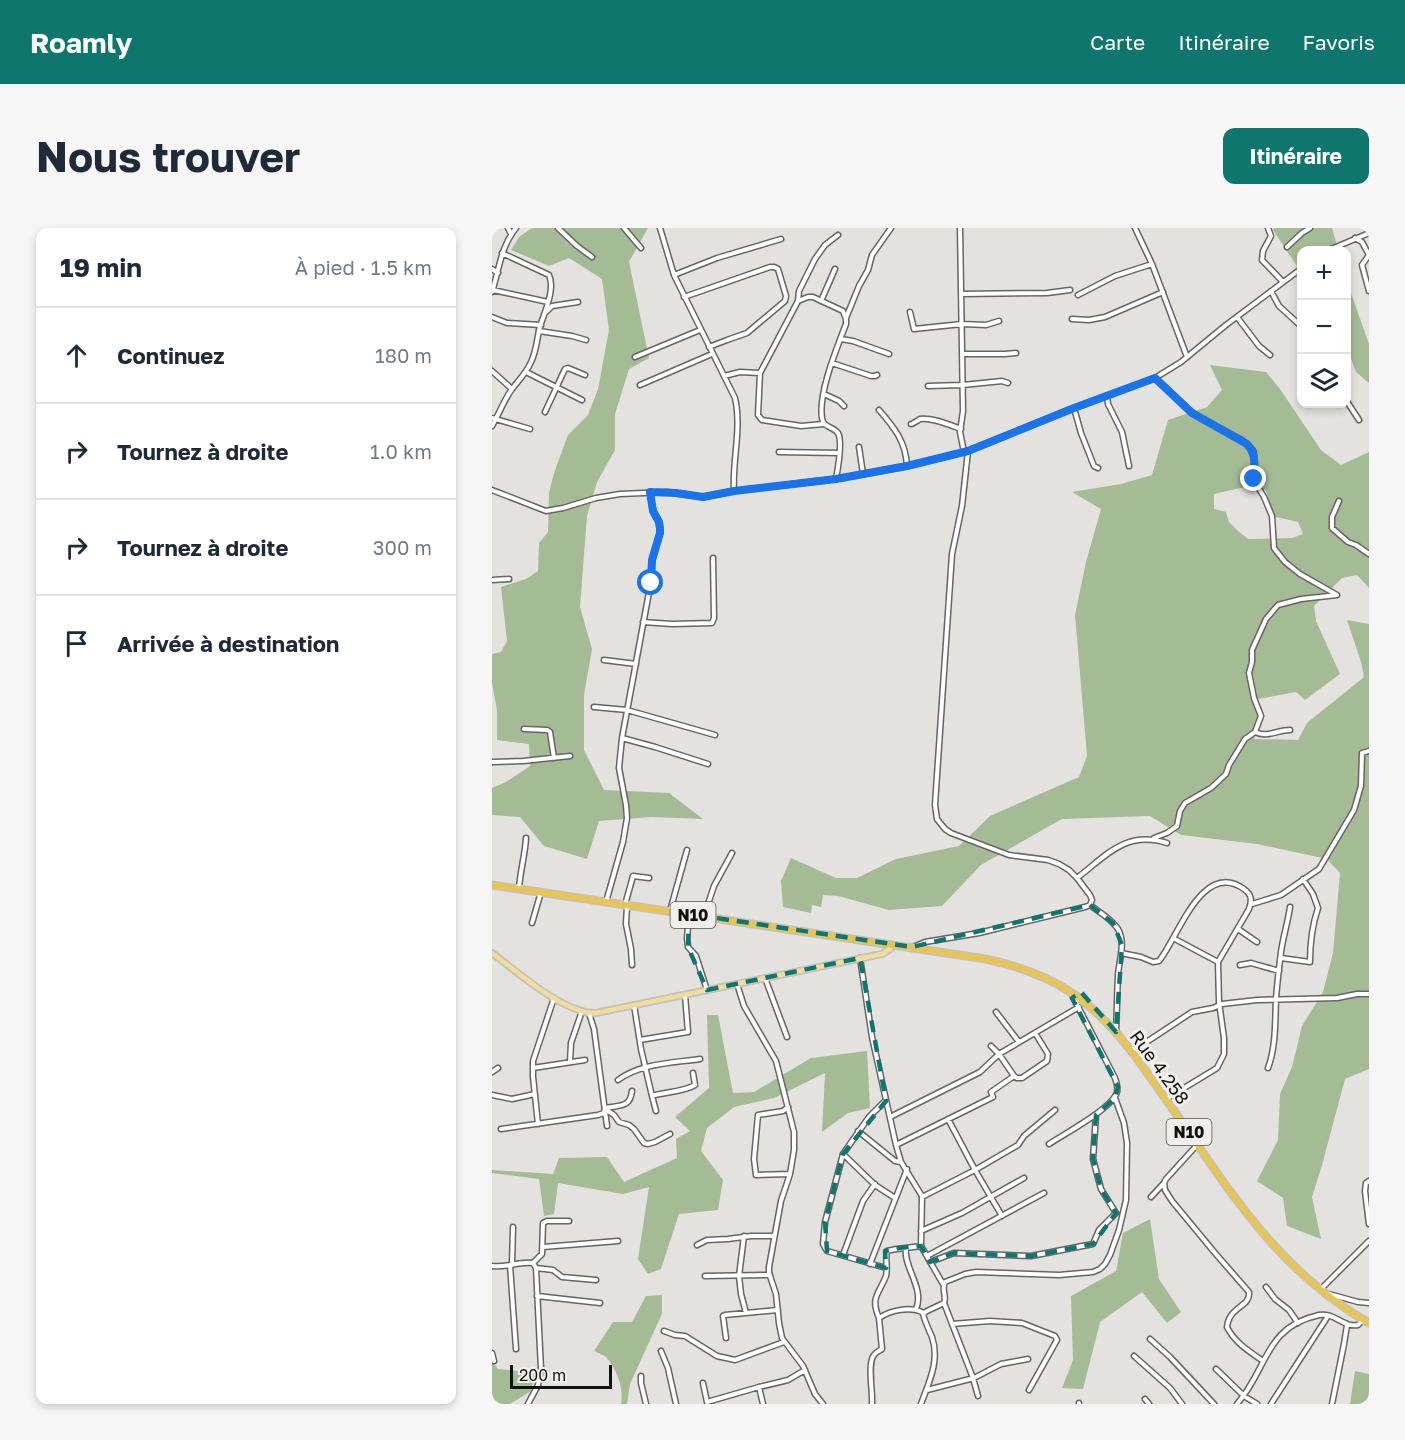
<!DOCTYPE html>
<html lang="fr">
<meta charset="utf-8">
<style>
body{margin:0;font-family:"Golos Text",sans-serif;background:#f6f6f7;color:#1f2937}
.controls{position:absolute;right:18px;top:18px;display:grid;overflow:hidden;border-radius:12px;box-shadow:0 3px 9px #0003}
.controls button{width:54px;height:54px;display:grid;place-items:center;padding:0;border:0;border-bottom:2px solid #e0e1e3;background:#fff;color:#1f2937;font:30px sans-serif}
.scale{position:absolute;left:18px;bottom:15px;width:102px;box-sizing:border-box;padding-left:6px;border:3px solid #111110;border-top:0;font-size:16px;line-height:21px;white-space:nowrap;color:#111110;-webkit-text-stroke:4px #f1efec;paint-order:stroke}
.stop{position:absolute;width:18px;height:18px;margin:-14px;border:4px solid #1a73e8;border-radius:50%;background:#fff}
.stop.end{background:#1a73e8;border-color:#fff;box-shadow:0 2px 6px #0008}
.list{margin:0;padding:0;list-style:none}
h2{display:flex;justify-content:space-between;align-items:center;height:78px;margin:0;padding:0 24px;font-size:26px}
h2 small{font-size:20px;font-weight:400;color:#747a83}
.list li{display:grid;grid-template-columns:39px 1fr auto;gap:18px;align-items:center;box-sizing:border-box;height:96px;padding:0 24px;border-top:2px solid #e0e1e3}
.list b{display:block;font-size:22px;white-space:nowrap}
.list em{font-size:20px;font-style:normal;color:#747a83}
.icon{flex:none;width:33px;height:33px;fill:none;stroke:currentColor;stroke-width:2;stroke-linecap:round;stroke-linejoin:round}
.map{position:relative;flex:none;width:877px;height:1176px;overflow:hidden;border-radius:12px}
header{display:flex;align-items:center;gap:36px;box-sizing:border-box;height:84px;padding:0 30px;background:#0f766e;color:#fff}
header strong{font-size:28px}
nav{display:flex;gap:33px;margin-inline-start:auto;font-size:21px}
.intro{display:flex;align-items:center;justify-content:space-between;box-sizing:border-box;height:144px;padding:0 36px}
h1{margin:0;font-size:42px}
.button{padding:15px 27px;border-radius:12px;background:#0f766e;color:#fff;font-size:21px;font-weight:700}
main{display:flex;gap:36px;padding:0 36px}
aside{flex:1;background:#fff;border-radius:12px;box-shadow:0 3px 9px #0003}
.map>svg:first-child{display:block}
</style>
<header>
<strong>Roamly</strong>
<nav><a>Carte</a><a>Itinéraire</a><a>Favoris</a></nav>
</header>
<div class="intro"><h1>Nous trouver</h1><a class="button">Itinéraire</a></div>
<main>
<aside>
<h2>19 min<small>À pied · 1.5 km</small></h2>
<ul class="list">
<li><svg class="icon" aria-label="ahead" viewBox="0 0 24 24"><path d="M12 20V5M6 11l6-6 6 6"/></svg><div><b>Continuez</b></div><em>180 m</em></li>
<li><svg class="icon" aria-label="right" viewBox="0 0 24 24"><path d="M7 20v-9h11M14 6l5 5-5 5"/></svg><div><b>Tournez à droite</b></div><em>1.0 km</em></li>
<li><svg class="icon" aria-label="right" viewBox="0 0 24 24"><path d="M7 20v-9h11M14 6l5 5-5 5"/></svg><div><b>Tournez à droite</b></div><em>300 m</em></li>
<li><svg class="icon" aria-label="arrive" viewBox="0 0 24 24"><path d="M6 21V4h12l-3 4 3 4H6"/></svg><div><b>Arrivée à destination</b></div></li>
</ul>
</aside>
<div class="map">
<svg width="877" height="1176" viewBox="0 0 877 1176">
<rect width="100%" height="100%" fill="#e4e2df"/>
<!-- green -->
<path fill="#a5bb96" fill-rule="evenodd" d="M40,0H156L137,34L157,130L137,141L123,186V222L105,254L95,288L88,379L100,421L92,467V522L112,562L177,565L211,591L159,589L107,593L95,631L52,618L28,589L0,587V560L14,554L38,538L37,516L5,512V482L0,455V426L9,424L15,413L9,359L34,351L46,343L47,315L56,304L57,265L62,245L76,207L96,187L106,161L117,102L110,51L77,30L57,38L19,22L27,9Z
M782,0H840L846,22H810L809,44L781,2Z
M854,51L877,116V155L864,144L855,120Z
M718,137L774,144L788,161L829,222L849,237L877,224V360L865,347L850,350L822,378L824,393L848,446L813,472L804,464L766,471L769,488L762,511L806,512L815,495L872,449L869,434L855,392L877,396V841L853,851L830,937L820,969L829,1011L795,998L791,970L765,953L786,912L788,866L800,839L810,798L831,764L841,725L848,645L835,631L765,616L689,607L658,588L570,591L489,637L450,678L397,682L346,668L331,667L329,679L320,677L319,685L291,679L289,653L299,630L344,650H365L404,631L467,618L498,588L587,549L595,528L583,387L594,334L609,281L580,264L629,256L660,247L676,192L715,179L730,162ZM753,259L774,262L780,288L806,294L811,306L800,310L756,311L746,303L737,294L734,284L722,281V266Z
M215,787H226L241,865L262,864L319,830L375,823L378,880L356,885L330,904L333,845L282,870L242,879L215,900L209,923L231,952L226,982L187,986L169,1041L156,1046L146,1031L157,959L131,966L66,955L62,986L52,988L47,951L0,945V942L61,946L67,930L115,929L132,954L185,930L184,911L198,903L183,889L217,860Z
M658,991L667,1051L689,1084L675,1095L650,1064L608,1094L591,1161L570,1160L581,1132L579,1068L624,1043L631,1005Z
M170,1067V1086L138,1156L135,1176H129C132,1161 125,1142 115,1130C112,1127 106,1125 102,1123L121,1094H140L154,1068Z
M0,1133L6,1141L43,1145L39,1163L18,1176H0Z
M863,1143L877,1146V1176H858Z"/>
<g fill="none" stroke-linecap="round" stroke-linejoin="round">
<!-- minor casing -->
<g stroke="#676563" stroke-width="7">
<path id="minor" d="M16,0L19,6
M66,0L85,18L100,29
M132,0L149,20
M168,0L182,47L243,170C250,201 240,232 242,263
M468,0L471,183L468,204L472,224
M643,0L660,36L695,129
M776,0L779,8L771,23L770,32L791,54
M863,10L870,14L877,27L870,37L877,63
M795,19L810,5L818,0
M837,22L877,5
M0,41L6,45
M182,47L225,30L289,11
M1,62L56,74
M779,63L787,78L810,99
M0,64C7,42 9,18 24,0
M469,66L555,65L578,62
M586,67L623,48L660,36
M192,69L278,39H282L286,41L294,68L293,73L255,105L235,112L217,119
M306,73L316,69H321L351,83L354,91V96C345,120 326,165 330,190C331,200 341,198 346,205C351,214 346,240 344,251
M329,73L343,41
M54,84L60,78L86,74
M418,84L422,101L470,96L494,97L507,93
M0,89L15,95L49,97
M745,89L767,118L778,127
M354,90L367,58L376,42L380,27L399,0
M580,91L597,92L613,89L671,64
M47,103L80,108L94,112
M349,111L361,113L397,126
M470,126H513L524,125
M143,129L208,102
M340,135L379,148H383L385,147
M0,143L20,161
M34,144L90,172
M232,148L248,144L268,145
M148,157L220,126
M436,158L471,157L510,153L516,155
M332,166L347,173L352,178
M615,168L616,176L630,204L637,238
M854,172L867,192
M582,180L589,205L602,238L606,240
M387,182C402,199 414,214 415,238
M53,184L73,141L76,140L93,147
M0,190L38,201
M332,196L309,198L270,192L266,187L268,145L306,73L307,63L323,31L333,17L346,7
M419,196C420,196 427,192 428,191C439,189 458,197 469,201
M0,198C7,186 12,172 20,161C27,152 35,144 39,134C44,124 45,113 47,102C51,87 64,62 57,47L10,25
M367,219L371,246
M287,224L347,225
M0,262L54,283L71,280L104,270L128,266L175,264L211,269L242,263L344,251L415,238L476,223L582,180L663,150L689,134L734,97L810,40
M847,273L840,289V300L856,314L864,317L877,326
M0,352L17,351
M151,394L180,396L220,395L222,390L221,330
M112,432L144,436
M102,479L135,482L223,507
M32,501L55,502L58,504L62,530
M763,504C776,510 785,502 798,502
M130,510L163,519L216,536
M0,534L31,533L78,528
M662,610L675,605L685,598L688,583L693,575L719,560L734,546L737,537L753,511L763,504L769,488L762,470L757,445L760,434V422L774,391L786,377L809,371L845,367L808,346L793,334L782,320L780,288L772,269L763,254L762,226L761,222L750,212L700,185L663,150
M585,650C615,627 634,602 675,615
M27,661C28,643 33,628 34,610
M114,674L131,614L135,590L134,577L127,540L130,510L158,359L160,332L168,305L167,294L161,283L158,264
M760,676L789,667L827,641L862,582L869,558L870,525L877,523
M133,677L141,648L157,650
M598,677C607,684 620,691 626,701C634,715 627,732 626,747C625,766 625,784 624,803
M135,678L134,696L139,721L140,737
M178,683L195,622
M197,687L195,710L196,719L204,728L215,762
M212,688L222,658L240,625
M40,695L49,664
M746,701L765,714
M681,710L726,734
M421,719L433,714L487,705L593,679L598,677L600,672L598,667L585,650L577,642L567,636L556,632L517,627L459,605L453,601L445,591L443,577L460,326L470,278L476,223
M629,725L649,729L661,734L667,733C686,710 710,631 752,661C760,667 760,672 757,681L726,734L727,774L732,810V826L725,840L674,871
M368,730L380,809L404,917L409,934L430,968L429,1018L451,1056
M789,730L818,734C818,715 820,698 826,680L821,666L811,651
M748,737L759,735L787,743
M273,750L295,809
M245,756L252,778L284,833L302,904V922L298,946L289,973L277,1039V1045L284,1066L287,1095L290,1110L311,1138L323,1166L331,1176
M142,777L149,821L160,868L164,883
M504,784L527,814
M97,785L102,801L115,898
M148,812L196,804L193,767
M499,818L507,826L522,848L525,850H530L555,833L556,826L543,805
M639,822L653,815L700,784L721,780L730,776L765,772L845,770L865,766H877
M78,834L79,815L90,783
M41,840L93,832
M776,840C784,819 783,794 784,771C785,756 787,740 789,724C791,709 796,694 798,679
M0,844L6,840
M126,852C149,835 181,835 208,831
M0,867L20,871L43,866
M160,868C172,864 192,864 203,857L201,845
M393,873L377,889L351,926L333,994L331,1016L335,1023L394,1040
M296,879L291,883L266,887L262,931L264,947L298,946
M113,881L122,887L127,894L137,897L142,901L152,915L156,916L163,914L178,906
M398,889L488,844L507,826L587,779
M456,891L483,942L510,988
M46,896L41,849V833L62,770
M9,901L106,887L112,885L113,880C128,877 138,880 140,863
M366,903L403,933L409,934
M557,916C572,906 621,880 625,864C626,859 625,855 623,850L580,767
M404,917L501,869L499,864L522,848
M705,917L674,951L672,955L673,962L680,973L723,1025L757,1064C759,1079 737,1078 735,1099C742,1114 758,1124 771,1133
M351,926L383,957L403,970
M877,953L874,955L873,963L877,996
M430,969L483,942L526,917L532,908L563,882
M659,969L672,955
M429,1003L470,985L532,950
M252,1008L247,1048L249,1066L254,1085
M205,1017L215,1012L236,1011L259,1008H282
M51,1019L126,1013
M414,1021C411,1038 433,1061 424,1081
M351,1027L371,973L383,956
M435,1028L552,965
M438,1034L462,1025L539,1028L601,1016L607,1002L624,985L609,961L601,931L604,887
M378,1036L415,941
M18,1037L24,1121
M20,1037L21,999
M0,1038C14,1040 27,1033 41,1035L50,1026L51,995L55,993H77
M44,1040L61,1042L70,1049L104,1052
M213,1048L278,1047
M774,1059L783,1071L797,1082L806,1095
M829,1061L877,1013
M837,1066L866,1074L877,1075
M45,1068L108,1075
M452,1075L481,1150L486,1168
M387,1090C378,1069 387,1066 394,1048C396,1040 393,1031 395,1023C406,1020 417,1020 429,1018
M460,1096L498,1093L530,1095L563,1108L565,1112L537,1162
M172,1103L183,1107L193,1108L225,1128L243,1132L292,1114
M234,1110L231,1088L233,1087L286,1082
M658,1111L678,1129L722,1176
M169,1123L176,1140L184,1176
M0,1125L2,1133
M642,1128L678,1160L690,1176
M724,1141L752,1168L765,1176
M149,1148V1155L154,1176
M211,1155L215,1174L267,1159L296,1152L313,1142
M267,1159L271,1176
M435,1162L482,1150L509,1136L536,1131
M653,1171L657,1176
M587,1175V1176
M36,1176L46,1157L49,1141L44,1040L41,1035
M380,1176C381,1164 375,1135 382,1127C384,1124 387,1123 390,1121L387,1090C399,1082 418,1078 432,1085
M429,1176C437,1154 448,1133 440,1109C437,1102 433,1094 431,1086L435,1083L452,1075C455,1068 449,1061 453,1054L473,1046L484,1044L567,1047L601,1044L608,1041L613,1036L618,1027L627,1002L634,972L635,915L632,895L623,870
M745,1176C776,1141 772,1099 827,1087C842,1084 852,1100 866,1097L871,1092
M779,1176L836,1088
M840,1176L852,1116L855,1097"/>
</g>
<!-- major casing -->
<g stroke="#c1c1c1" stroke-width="8">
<path id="major" d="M0,725C27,745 71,785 104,785L390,726L398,721"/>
</g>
<!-- highway casing -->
<g stroke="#c1c1c1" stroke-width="9">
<path id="highway" d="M0,657L494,731C563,746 601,772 643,828C661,853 679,878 696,903C748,979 795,1048 877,1095"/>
</g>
<!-- minor -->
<use href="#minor" stroke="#fff" stroke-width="4"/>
<!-- major -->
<use href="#major" stroke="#f1dc98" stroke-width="4.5"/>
<!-- highway -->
<use href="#highway" stroke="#e8c453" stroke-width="6"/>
</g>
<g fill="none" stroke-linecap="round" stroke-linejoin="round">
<!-- route -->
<path stroke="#1a73e8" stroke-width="8" d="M159,355L160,332L168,305V300L167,294L161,283L158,264L184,265L211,269L242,263L344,251L415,238L476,223L582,180L663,150L700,185L755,216C765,227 762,237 762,251"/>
</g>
<!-- marked area -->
<path fill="none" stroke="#0f766e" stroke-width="4.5" stroke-dasharray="12 8" stroke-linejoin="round" d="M598,677L621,695L630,717L624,804L589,764L580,770L626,859L623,870L604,887L601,931L609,961L624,985L601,1016L539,1028L462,1025L438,1034L429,1018L407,1020L393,1023L394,1040L335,1023L333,994L351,926L394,873L368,730L215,762L196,719L197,686L420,719Z"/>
<g text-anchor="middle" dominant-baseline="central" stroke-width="6" stroke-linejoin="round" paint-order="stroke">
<!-- shield labels -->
<g fill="#f1efec" stroke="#545452" stroke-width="1.5">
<rect x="178.5" y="674" width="45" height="26" rx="4.5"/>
<rect x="674.5" y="891" width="45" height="26" rx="4.5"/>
</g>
<g font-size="16" font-weight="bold" fill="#111110">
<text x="201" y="687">N10</text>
<text x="697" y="904">N10</text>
</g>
<!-- street labels -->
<g font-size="18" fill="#111110" stroke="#f1efec">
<text transform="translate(668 839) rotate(54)">Rue 4.258</text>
</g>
</g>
</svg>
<div class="controls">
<button>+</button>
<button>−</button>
<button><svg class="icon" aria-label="layers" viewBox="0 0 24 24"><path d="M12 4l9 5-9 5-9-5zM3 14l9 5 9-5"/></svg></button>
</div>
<div class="scale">200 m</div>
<div class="stop" style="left:159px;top:355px"></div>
<div class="stop end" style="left:762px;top:251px"></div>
</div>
</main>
